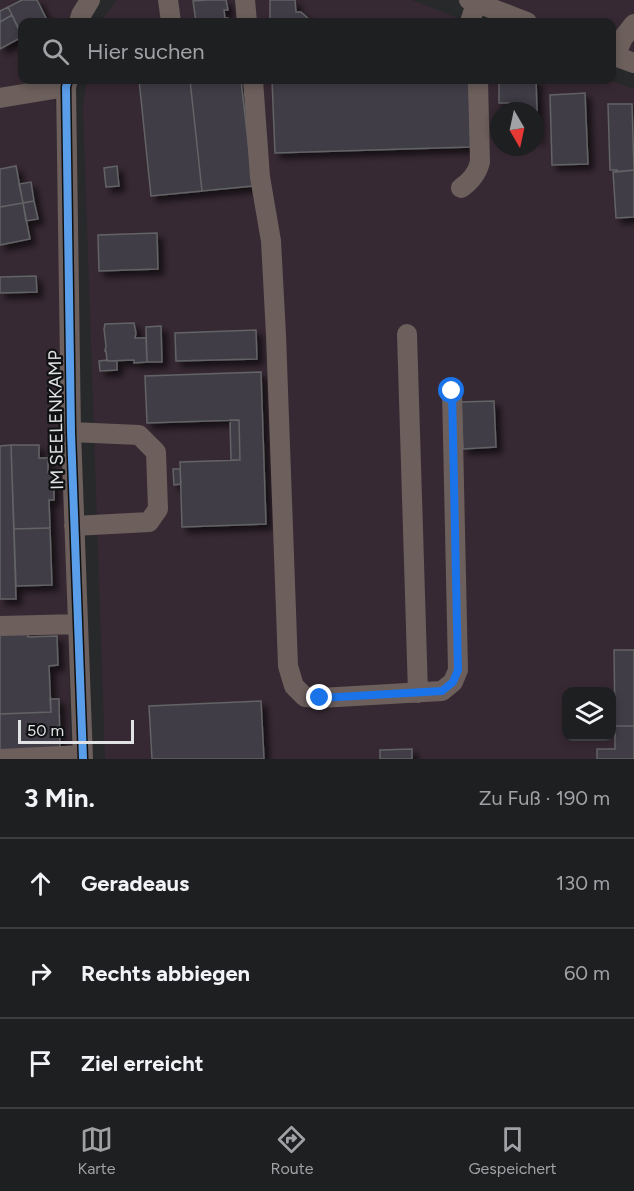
<!DOCTYPE html>
<html lang="de">
<meta charset="utf-8">
<style>
body{margin:0;font-family:Figtree,sans-serif;background:#252729;color:#f1f3f6}
.controls{position:absolute;right:18px;bottom:18px;display:grid;overflow:hidden;border-radius:12px;box-shadow:0 3px 9px #0003}
.controls button{width:54px;height:54px;display:grid;place-items:center;padding:0;border:0;border-bottom:2px solid #3b3d3e;background:#1d1f20;color:#f1f3f6;font:30px sans-serif}
.compass{position:absolute;left:490px;top:102px;width:54px;height:54px;border-radius:50%;background:#1d1f20;box-shadow:0 3px 9px #0003;rotate:171deg}
.scale{position:absolute;left:18px;bottom:15px;width:116px;box-sizing:border-box;padding-left:6px;border:3px solid #e0e2e4;border-top:0;font-size:16px;line-height:21px;white-space:nowrap;color:#e0e2e4;-webkit-text-stroke:4px #101112;paint-order:stroke}
.stop{position:absolute;width:18px;height:18px;margin:-14px;border:4px solid #1a73e8;border-radius:50%;background:#fff}
.stop.end{background:#1a73e8;border-color:#fff;box-shadow:0 2px 6px #0008}
.list{margin:0;padding:0;list-style:none}
h2{display:flex;justify-content:space-between;align-items:center;height:78px;margin:0;padding:0 24px;font-size:26px}
h2 small{font-size:20px;font-weight:400;color:#a0a2a5}
.list li{display:grid;grid-template-columns:39px 1fr auto;gap:18px;align-items:center;box-sizing:border-box;height:90px;padding:0 24px;border-top:2px solid #3b3d3e}
.list b{display:block;font-size:22px;white-space:nowrap}
.list em{font-size:20px;font-style:normal;color:#a0a2a5}
.icon{flex:none;width:33px;height:33px;fill:none;stroke:currentColor;stroke-width:2;stroke-linecap:round;stroke-linejoin:round}
.map{position:relative;flex:none;width:634px;height:759px;overflow:hidden}
.search{position:absolute;background:#1d1f20;box-shadow:0 3px 9px #0003;left:18px;right:18px;top:18px;height:66px;display:flex;align-items:center;gap:15px;box-sizing:border-box;padding:0 21px;border-radius:12px;color:#a0a2a5;font-size:22px}
.sheet{height:348px;background:#1d1f20}
nav{display:flex;justify-content:space-around;align-items:center;box-sizing:border-box;height:84px;border-top:2px solid #3b3d3e;background:#1d1f20;font-size:16px;color:#a0a2a5}
nav a{display:grid;justify-items:center;gap:3px}
nav .on{color:#9fa1a3}
.map>svg:first-child{display:block}
</style>
<div class="map">
<svg width="634" height="759" viewBox="0 0 634 759">
<defs>
<filter id="shadow"><feDropShadow dx="5.5" dy="5.5" stdDeviation="3" flood-color="#0009"/></filter>
</defs>
<rect width="100%" height="100%" fill="#27292b"/>
<!-- industrial -->
<path fill="#372933" fill-rule="evenodd" d="M0,0H78L71,22H22V80H55L71,759H0Z
M117,0H412L468,22H100Z
M488,0H634V56L612,47V22H547Z
M87,80H609L634,89V759H105L83,106ZM499,111H535V147H499ZM566,692H612V736H566Z"/>
<!-- building -->
<path fill="#403e47" stroke="#626365" stroke-width="1.5" filter="url(#shadow)" d="M22,0H37L48,22H22V35L8,7Z
M207,0H226L228,10H224L225,18H228L229,22H192H196L193,1Z
M270,0H295L296,12H301L312,22H270Z
M8,7L12,15L0,22V11Z
M12,15L22,37L0,49V22Z
M139,80H190L202,191L151,196Z
M190,80H241L253,186L202,191Z
M272,80H469L471,147L275,153Z
M499,80H536L538,139H535V111H509V103H499Z
M585,93L588,164L552,165L550,95Z
M608,104H632L634,170L617,172V170H610Z
M16,166L23,203L0,207V169Z
M117,166L119,186L106,187L104,168Z
M634,170V217L616,218L613,172Z
M31,182L34,201L23,203L19,184Z
M34,201L38,219L26,221L23,203Z
M23,203L30,239L0,245V207Z
M157,233L158,269L99,271L98,235Z
M36,276L37,292L0,293V277Z
M134,323L136,333L135,338H146L147,362L134,363V360L107,361L106,351H105L106,346L104,329L105,324Z
M161,326L162,362H147L146,327Z
M256,330L257,359L176,361L175,333Z
M107,360V361H117V370L100,371L99,361Z
M261,372L266,524L182,527L180,462L240,460L239,420L147,423L145,376Z
M494,401L496,447L463,449L461,402Z
M230,420H239L240,460H231Z
M11,445H39V458H48V472H54V500H49L50,528L14,529Z
M11,445L16,599H0V446Z
M173,469H180L181,484L174,485Z
M50,528L52,585L16,586L14,529Z
M28,632V637L57,636L58,665L49,666L51,712L0,714V633Z
M614,650H634V726H615Z
M50,699H59L60,751L0,753V714L51,712Z
M261,701L264,759H152L149,706Z
M615,726H634V759H597V749H615Z
M412,749V759H380V750Z"/>
<g fill="none" stroke-linecap="round" stroke-linejoin="round">
<!-- minor -->
<path stroke="#6c5f5c" stroke-width="20" d="M168,0L171,22
M245,0L247,22
M469,0L527,22
M79,22L81,15L90,0
M470,22L476,3
M612,55L634,63
M615,56L623,38L634,24
M68,80L66,87L71,432L83,759
M253,80L260,177L271,241L276,335L288,666L294,686L305,697L320,698L442,691L453,682L458,670L452,391
M0,98L66,87
M461,188C471,181 477,174 480,162L478,80
M407,334L418,693
M71,432L139,435L156,452L158,509L149,522L74,526
M0,626L78,624
M1,759L82,755"/>
<!-- cycleway casing -->
<g stroke="#101112" stroke-width="11">
<path id="cycleway" d="M68,80L66,87L71,432L83,759"/>
</g>
<!-- cycleway -->
<use href="#cycleway" stroke="#5a9eea" stroke-width="8"/>
</g>
<g fill="none" stroke-linecap="round" stroke-linejoin="round">
<!-- route -->
<path stroke="#1a73e8" stroke-width="8" d="M320,698L442,691L453,682L458,670L452,391"/>
</g>
<g text-anchor="middle" dominant-baseline="central" stroke-width="4.5" stroke-linejoin="round" paint-order="stroke">
<!-- street labels -->
<g font-size="18" fill="#e0e2e4" stroke="#101112">
<text transform="translate(56 420) rotate(-91)">IM SEELENKAMP</text>
</g>
</g>
</svg>
<div class="controls">
<button><svg class="icon" aria-label="layers" viewBox="0 0 24 24"><path d="M12 4l9 5-9 5-9-5zM3 14l9 5 9-5"/></svg></button>
</div>
<svg class="compass" viewBox="-18 -18 36 36"><path d="M0-13l5 13h-10z" fill="#e53935"/><path d="M0 13l5-13h-10z" fill="#a0a2a5"/></svg>
<div class="scale">50 m</div>
<div class="stop" style="left:452px;top:391px"></div>
<div class="stop end" style="left:320px;top:698px"></div>
<div class="search"><svg class="icon" aria-label="search" viewBox="0 0 24 24"><circle cx="10" cy="10" r="6"/><path d="M15 15l6 6"/></svg>Hier suchen</div>
</div>
<section class="sheet">
<h2>3 Min.<small>Zu Fuß · 190 m</small></h2>
<ul class="list">
<li><svg class="icon" aria-label="ahead" viewBox="0 0 24 24"><path d="M12 20V5M6 11l6-6 6 6"/></svg><div><b>Geradeaus</b></div><em>130 m</em></li>
<li><svg class="icon" aria-label="right" viewBox="0 0 24 24"><path d="M7 20v-9h11M14 6l5 5-5 5"/></svg><div><b>Rechts abbiegen</b></div><em>60 m</em></li>
<li><svg class="icon" aria-label="arrive" viewBox="0 0 24 24"><path d="M6 21V4h12l-3 4 3 4H6"/></svg><div><b>Ziel erreicht</b></div></li>
</ul>
</section>
<nav>
<a class="on"><svg class="icon" aria-label="map" viewBox="0 0 24 24"><path d="M3 6l6-2 6 2 6-2v14l-6 2-6-2-6 2zM9 4v14M15 6v14"/></svg>Karte</a>
<a><svg class="icon" aria-label="directions" viewBox="0 0 24 24"><path d="M12 3l9 9-9 9-9-9zM9 14v-3h6M13 9l2 2-2 2"/></svg>Route</a>
<a><svg class="icon" aria-label="saved" viewBox="0 0 24 24"><path d="M7 4h10v16l-5-4-5 4z"/></svg>Gespeichert</a>
</nav>
